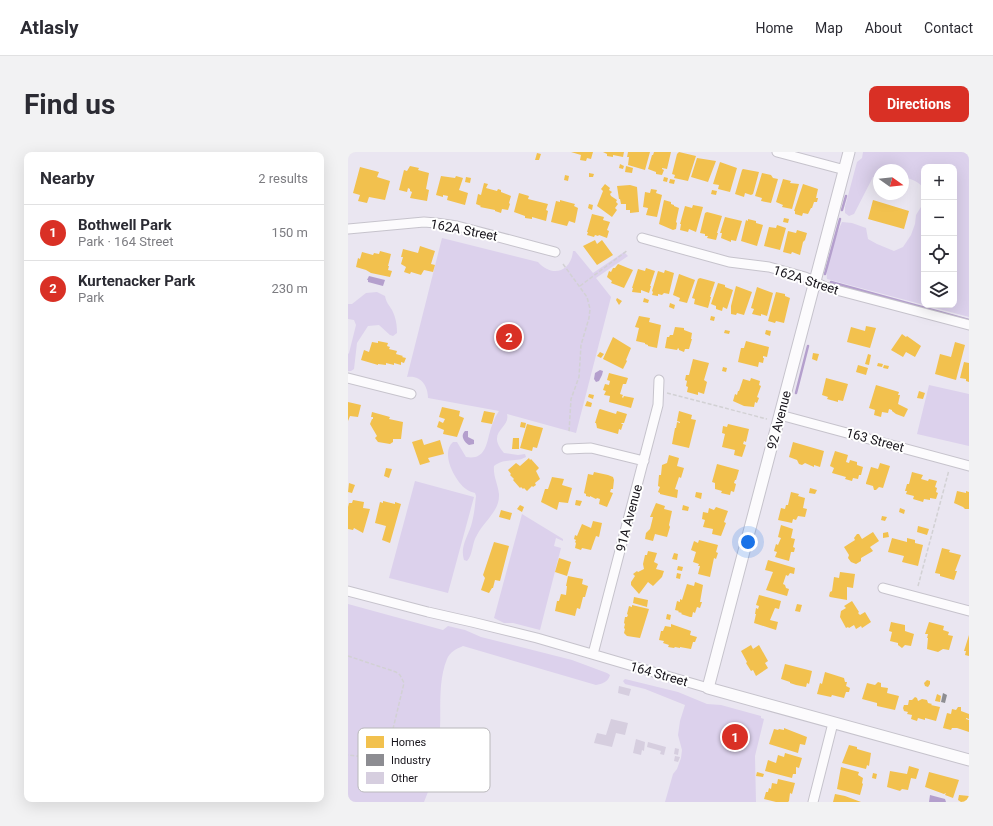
<!DOCTYPE html>
<meta charset="utf-8">
<style>
body{margin:0;font-family:Roboto,sans-serif;background:#f2f2f3;color:#2b2b33}
.controls{position:absolute;right:12px;top:12px;display:grid;overflow:hidden;border-radius:8px;box-shadow:0 4px 16px #0002}
.controls button{width:36px;height:36px;display:grid;place-items:center;padding:0;border:0;border-bottom:1px solid #e1e1e2;background:#fff;color:#2b2b33;font:20px sans-serif}
.compass{position:absolute;left:525px;top:12px;width:36px;height:36px;border-radius:50%;background:#fff;box-shadow:0 4px 16px #0002;rotate:105deg}
.you{position:absolute;left:400px;top:390px;width:14px;height:14px;margin:-10px;border:3px solid #fff;border-radius:50%;background:#1a73e8;box-shadow:0 0 0 6px #1a73e833}
.badge{display:grid;place-items:center;width:26px;height:26px;border-radius:50%;background:#d93025;color:#fff;font-size:13px;font-weight:700}
.pin{position:absolute;translate:-50% -50%;border:2px solid #fff;box-shadow:0 1px 4px #0006}
.list{margin:0;padding:0;list-style:none}
h2{display:flex;justify-content:space-between;align-items:center;height:52px;margin:0;padding:0 16px;font-size:17px}
h2 small{font-size:13px;font-weight:400;color:#7c7c81}
.list li{display:grid;grid-template-columns:26px 1fr auto;gap:12px;align-items:center;box-sizing:border-box;height:56px;padding:0 16px;border-top:1px solid #e1e1e2}
.list b{display:block;font-size:15px;white-space:nowrap}
.list p{margin:0;font-size:13px;white-space:nowrap;color:#7c7c81}
.list em{font-size:13px;font-style:normal;color:#7c7c81}
.icon{flex:none;width:22px;height:22px;fill:none;stroke:currentColor;stroke-width:2;stroke-linecap:round;stroke-linejoin:round}
.map{position:relative;flex:none;width:621px;height:650px;overflow:hidden;border-radius:8px}
header{display:flex;align-items:center;gap:24px;box-sizing:border-box;height:56px;padding:0 20px;background:#fff;border-bottom:1px solid #e1e1e2}
header strong{font-size:19px}
nav{display:flex;gap:22px;margin-inline-start:auto;font-size:14px}
.intro{display:flex;align-items:center;justify-content:space-between;box-sizing:border-box;height:96px;padding:0 24px}
h1{margin:0;font-size:28px}
.button{padding:10px 18px;border-radius:8px;background:#d93025;color:#fff;font-size:14px;font-weight:700}
main{display:flex;gap:24px;padding:0 24px}
aside{flex:1;background:#fff;border-radius:8px;box-shadow:0 4px 16px #0002}
.map>svg:first-child{display:block}
</style>
<header>
<strong>Atlasly</strong>
<nav><a>Home</a><a>Map</a><a>About</a><a>Contact</a></nav>
</header>
<div class="intro"><h1>Find us</h1><a class="button">Directions</a></div>
<main>
<aside>
<h2>Nearby<small>2 results</small></h2>
<ul class="list">
<li><span class="badge">1</span><div><b>Bothwell Park</b><p>Park · 164 Street</p></div><em>150 m</em></li>
<li><span class="badge">2</span><div><b>Kurtenacker Park</b><p>Park</p></div><em>230 m</em></li>
</ul>
</aside>
<div class="map">
<svg width="621" height="650" viewBox="0 0 621 650">
<rect width="100%" height="100%" fill="#eae6f1"/>
<!-- green -->
<path fill="#dcd1ec" d="M515,0H621V165L479,127C477,117 489,80 494,70L504,71L518,76L520,87L529,92L546,99L555,95L563,83L567,72L568,63L576,50V153H606V15H576V37C571,30 564,26 555,26V18H531V25H525L506,62L501,64L497,61V55L509,10L514,6Z
M94,86L190,110C204,126 223,120 225,99H227L245,121L276,100L280,104L248,126L263,145L228,281L159,262C163,277 137,279 156,301L170,303L177,302L178,305C168,311 157,305 146,314C145,324 150,332 151,342C152,359 136,369 129,383C124,390 125,403 119,409L116,408C112,395 119,386 123,374C126,364 127,354 128,344L127,341C124,340 120,339 118,337C107,329 92,301 105,290H109L118,305C135,308 138,296 141,283C143,275 146,266 151,259L80,246C80,234 73,223 59,225Z
M29,140L37,144C38,150 41,153 44,158C48,166 49,173 49,181L45,184L42,183L31,173L20,174L9,191L6,217L3,219H0V202L1,201L8,173L6,168L0,167V152H4L18,141Z
M581,233L621,242V294L569,282Z
M67,329L126,345L100,441L41,426Z
M174,362L215,387V389L208,386L206,394L213,396L192,478L165,471H156L146,466Z
M0,452L95,478L100,474L117,478L133,485L224,508L259,521L262,523C260,530 254,532 248,533L115,494C108,497 102,500 99,507C90,529 93,555 92,578C90,602 86,627 76,650H0Z
M277,527L330,540L359,552L373,553L413,564V566L416,567L407,604L408,650H317L325,622L329,617L333,606L334,598L330,583L332,569L337,553L297,537L277,532L275,529Z"/>
<!-- water -->
<path fill="#b49fcd" d="M21,124L37,128L35,134L20,130V128H19Z
M252,218L255,219L254,223L251,229L248,230L246,227L247,221Z
M117,279H120V285L126,288V292L121,293C116,290 112,284 117,279Z
M582,643L597,647L598,650H581Z"/>
<!-- homes -->
<path fill="#f2c14e" d="M223,0H245L243,7L239,6L238,9L232,8L233,3Z
M255,0H276L275,5L265,3V5L259,4V2Z
M280,0H302L297,18L280,13L281,5H279Z
M306,0H323L319,17L314,16V17L316,18L314,23L308,22V20L300,17L304,3H305Z
M331,0L348,4L340,29L326,26L327,23L324,22L329,2Z
M189,1L193,2L191,8H187Z
M349,6L368,9L360,30L343,25Z
M372,10L389,16L382,40L370,37L371,33L365,32Z
M272,12L276,14L275,17L271,16Z
M62,14L71,16L70,18L81,21L78,37L81,38L79,49L62,46L64,40L62,39V37L60,36L59,40L51,38L56,18L59,19Z
M278,14L285,16L284,21L277,20Z
M12,15L31,20L29,25L42,29L37,48L21,45L19,51L10,49L12,43L5,41Z
M395,17L411,20L405,42L403,43L397,41L396,45L387,42L394,18Z
M241,21L246,22L245,25H241Z
M414,21L423,23L425,26L430,27L423,51L413,49L414,46L407,44Z
M217,23L221,24L220,29L216,28Z
M93,24L107,26L108,24L115,26L111,38L120,41L117,53L99,48L100,44L95,43V45L88,43Z
M118,25L123,26L122,31L117,30Z
M316,25L320,26L319,30L315,29Z
M322,27L327,28L326,32L321,31Z
M435,27L443,29L442,31L451,32L444,57L434,55L435,53L428,50Z
M136,31L140,32L138,36L149,39L150,37L153,38V40L163,44L161,51L162,52L160,58L154,57L153,61L147,59V58L132,55L133,54L128,52L130,42L133,43Z
M257,32L262,36L261,38L264,40L262,42L263,44L269,48L268,50L270,52L267,56L269,58L264,65L249,54L255,39L253,37Z
M455,32L470,37L468,46H470L469,50H466L464,56H463L460,62L455,61L454,64L447,62V59H446Z
M282,33L289,35L291,60L282,61V58H278V52H273L272,47H271L269,34Z
M303,37L309,38L308,41L314,43L309,65L298,63L300,56L295,55L297,40L302,41Z
M364,38L369,39L368,43L363,42Z
M171,41L181,44L180,47L200,52L198,58L200,59L198,69L184,65V67L177,66V64L166,60Z
M212,48L227,52L226,54L230,56L227,71L221,69L219,74L203,70L208,49L212,50Z
M316,48L323,50V52L326,53V54L331,56L328,70L329,71L328,77L325,78L311,72Z
M525,48L561,59L556,77L520,67Z
M241,52L245,53L244,58L240,56Z
M345,53L355,55L348,80L341,77L340,80L332,78L333,72H332L337,54L344,56Z
M359,60L374,64L369,81H370L368,88L359,86L360,84H357V82L352,81L357,61Z
M244,62L256,65L255,68L262,70L259,78L261,79L259,86L251,83L250,84L247,83L246,85L239,83L240,80H239Z
M377,65L394,69L388,89L383,88V90L373,86L374,81H372Z
M436,66L441,67L440,71L435,70Z
M400,67L408,69V71L415,73L409,94L393,89L398,68L400,69Z
M429,73L438,76L432,98L416,94L421,75L428,76Z
M449,78L459,81L457,88L455,90L452,103L444,100L443,102L435,100L440,79L448,81Z
M247,88L249,92L254,88L265,103L249,113L235,94Z
M72,94L87,99L83,112L87,113L85,120L76,118L73,123L63,120L62,122L56,120L58,115L53,112L55,105H53L55,97L70,101Z
M32,99L43,102L40,114H41L40,118L44,119L42,125L23,121L18,118L8,115L10,106L12,107L14,100L25,103L26,101L31,102Z
M270,112L285,118L276,136L263,131L264,129L259,125L261,119L263,120L265,116H267Z
M298,116L307,119L302,134H303L301,141L293,138V141L284,140L285,136H284L290,117L297,119Z
M317,118L326,121L321,142L316,141L314,143L310,142V144L304,143L305,140L304,139L310,119L316,121Z
M331,122L347,128L339,151L331,149L332,146L325,143Z
M352,126L367,130L362,145H363L360,156L346,152L347,147L344,146L350,127Z
M370,131L377,133V135L385,138L379,157L375,155L374,159L368,157V154L363,152Z
M388,134L404,140L396,163L389,161L388,163L383,162V154Z
M409,135L425,141L419,164L413,162V164L404,162L406,157L403,156Z
M428,140L437,142V144L442,146L436,171L428,169L427,171L420,169Z
M269,146L274,149L271,153L268,148Z
M296,146L301,148L300,151L295,150Z
M322,151L327,153L326,157L321,155Z
M291,164L302,166L301,170L313,173L309,196L300,194V193L297,192V191L288,189L291,176L287,175Z
M363,164L367,165L366,169L362,168Z
M518,174L528,176L522,196L499,190L503,175L517,179Z
M327,175L336,176V178L344,181L343,187H344L341,197H337L336,200L331,198V197L330,196L329,198L317,196L319,185H321L322,183H325Z
M377,178L382,179L381,182L376,181Z
M418,178L423,179L422,184L417,182Z
M554,182L558,185L559,184L573,194L567,205L558,200L555,205L543,198Z
M265,185L283,196L278,208L279,209L275,217L255,207Z
M30,189L40,191L39,194L42,195L41,197L49,199L48,202L55,204L54,205L58,206L56,211L53,210V213L46,211V213L38,211V213L30,212V213L13,208L16,198L21,200L24,190L30,191Z
M398,189L421,195L419,205L415,204V206H416L415,211L411,210L410,215L390,210L393,196H396Z
M607,190L617,193L608,228L587,222L592,202L603,205Z
M252,200L256,202L253,206L249,204Z
M465,201L471,202L469,209L464,207Z
M520,202L523,203L521,213L517,212Z
M345,207L361,211L356,228L359,230L356,242L350,240V243L339,240L340,235L338,234L339,229L337,228L338,223H341Z
M616,210L621,211V230L618,229V227L612,226Z
M530,211L535,212L534,215L529,214Z
M510,213L520,216L518,223L508,220Z
M536,213L541,214L540,217L535,216Z
M375,215L379,216L378,220L374,219Z
M261,221L280,226L278,232H275L272,242L275,243L274,245L275,246L276,244L286,246L283,256L261,250L262,244L256,243L258,239L255,238L257,232L261,233L262,229L259,228Z
M403,226L412,229L411,233L413,234L409,245L411,246L409,251L407,250L406,255L396,254L385,249L387,242L389,243L390,239H391L395,227L402,229Z
M478,226L500,232L495,249L490,248V250L479,247L480,245L474,243Z
M528,233L551,240L550,243H552L550,252L560,257L556,265L548,262L544,259V258L541,257L540,261L534,260L533,265L526,263L527,258L521,256Z
M571,239L577,241L575,247L569,246Z
M241,242L246,243L245,247L240,245Z
M239,249L244,251L243,255L237,254Z
M0,250L13,253L10,265L2,264L0,269Z
M94,255L112,259L111,264L116,266L109,285L95,282L96,278L89,275L91,269L95,271L97,267L91,265Z
M252,257L268,262L269,259L279,262L276,271H274L273,272H275L273,278L271,277L270,282L249,276L248,271H247L251,258Z
M136,259L147,261L144,272L133,270Z
M331,259L344,263L343,267L348,268L341,296L324,292L327,276H328L329,270L332,271V270L329,269Z
M24,260L42,265L41,267L55,270L53,287H45V290L42,292L30,290L27,286L29,284L22,272L24,267H25V265H23Z
M173,270L178,271L177,276L172,275Z
M179,272L195,276L189,296L185,295L184,299L172,296Z
M380,272L401,277L398,290L396,289L395,292L398,293L394,305L386,303L387,298L374,295L377,282L374,281L375,274L379,275Z
M165,286H171V297H164Z
M74,287L76,293L92,288L96,302L80,306L82,310L72,313L64,290Z
M445,290L476,299L472,315L466,313V315L457,311L454,313L451,312L449,308L441,305Z
M487,299L500,303L498,310L501,311L502,308L509,310V313L515,315L513,323H511L510,327L505,326L504,329L497,327L498,325L484,321L486,316L482,314Z
M321,303L331,306L329,314L336,316L333,326L331,325L327,337L330,338L329,346L312,342V341L310,340L312,335L310,334L311,323H313L314,313L319,311Z
M181,306L182,308L183,307L191,316L188,319L192,327L187,331L188,333L185,335L184,334L179,339L176,336L175,337L173,335L172,336L165,328L166,327L162,323L163,322L160,318L168,311L172,314Z
M532,311L542,314L535,336L531,335L528,338H526L525,334L518,332V331L523,315L530,317Z
M369,312L391,318L388,328H387L386,331L388,332L386,340L383,339L382,343L373,341L374,339L367,337V331L364,330Z
M38,316L44,317L41,326L36,324Z
M246,320L260,323L265,325L266,328L265,337H263L262,340L265,341L259,355L251,352L252,347L249,346L248,347L242,344V345L238,344V342L236,341L240,322L245,323Z
M564,320L575,323L573,327L580,329L581,327L589,329L587,335L589,336L588,340L590,341L588,347L582,346V348L576,347L575,350L565,347L566,344L558,342L559,339H557L559,332H561Z
M204,325L216,327L214,333L224,336L220,351L211,350L209,358L193,350L197,337H200Z
M1,331L7,333L4,341L0,340Z
M462,336L469,338L467,342L461,341Z
M609,339L618,341V339L621,340V357H617L615,355L606,351Z
M348,340L354,341L353,347L347,345Z
M443,340L451,342L450,344L457,346L455,356L459,357L457,365L450,364L448,368L445,367L444,371L430,368L433,356L437,357L438,353H440Z
M5,348L16,350L15,356L22,357L15,381L6,376L5,378L0,377V355L1,351H4Z
M228,348L234,349L232,354L227,353Z
M35,349L47,352V350L53,352L42,391L34,388L38,374L27,371L32,350L35,351Z
M308,351L317,354L316,357L324,359L321,373L322,375L319,385L307,382L305,389L297,387L298,381L302,377L305,365H302Z
M172,353L176,355L174,360L169,357Z
M335,353L341,355L340,359L334,358Z
M368,355L380,359L376,370L378,371L373,384L364,382L365,377L355,375L357,368L354,367L355,360L360,361L361,356L366,358Z
M552,356L557,358L556,362L551,360Z
M153,358L164,361L162,368L151,365Z
M534,364L539,365L537,369L533,368Z
M245,369L254,371L251,385L248,384L243,398L234,396L233,398L227,396L228,391L227,390L228,388L226,387L227,383L229,384L234,372L243,376Z
M433,373L445,377L443,386L447,387L445,395L447,396L446,400H443L441,409L427,405L429,400L426,399L428,392L430,393L433,386L430,385Z
M570,374L581,377L579,383L569,380Z
M525,380L531,389L522,395L525,399L513,406V409L508,412L503,410L500,406L501,403L496,395L507,388L506,386L509,382H511L514,387Z
M540,380L541,385L535,386V381Z
M544,386L559,390V386L567,388V391L575,393L570,414L554,410L556,404L540,400Z
M351,388L370,393L368,400L370,401L368,407L366,406L362,425L350,422L352,414H350L351,412L345,410L348,400L343,398L346,389L350,391Z
M146,390L161,394L152,429L147,428L145,436H144L141,441L133,438L137,426L135,423Z
M594,396L602,398L601,400L613,403L607,419H609L606,428L592,424V422L587,421Z
M300,399L309,401L306,410L310,412L308,417L316,419L314,425L305,434L300,430L291,442L283,433V430L287,424L285,422L289,419L290,420L296,417L295,412L297,403H299Z
M326,401L330,402L329,408L324,407Z
M211,406L223,410L219,424L207,420Z
M420,408L447,416L446,422L442,421L440,424L438,423L435,432L437,433L438,436L441,437L439,444L418,438L425,420L417,418Z
M330,414L335,415L334,419L329,418Z
M492,420L507,422L505,436L499,435V448L482,445L481,444L482,440L484,439L486,425L491,426Z
M329,421L333,422L332,427L328,426Z
M220,424L235,427L234,432L240,434L237,445H235L232,457L229,456L227,464L207,459L209,449H211L213,442L218,443L219,434H218Z
M347,430L355,433L352,450H354L352,456L349,455L347,461L345,460L344,465H342L333,462L334,461L330,460L331,459L327,458L329,449L332,450V447L334,448L339,432L346,434Z
M411,443L433,449L431,457L427,456L422,468L430,470L428,478L406,471L408,462H407L408,456L410,457L411,454L408,453Z
M286,445L300,448L299,455L285,451Z
M504,449L511,460L510,461L512,463L517,460L523,470L514,476L513,474L508,477L506,473L501,476L500,475L498,476L492,465L493,459L498,456L496,454Z
M449,452L454,453L452,460L447,459Z
M284,453L301,457L292,486L279,484L276,481L277,477L276,476L277,472L276,471L277,465H279L280,463L279,462L281,454L284,455Z
M319,462L323,463L322,468L318,467Z
M543,470L557,473V479L566,482L563,494L557,493L554,496L550,493V491L542,489L544,480L541,479Z
M581,470L596,474L595,478L601,480L600,483L605,484L601,498L595,497L590,500L579,497L580,486H579L580,482H577Z
M323,472L343,479L342,483L349,485L347,490H345L343,497L332,495V496L327,495L326,496L320,495L321,493L315,491L316,489L311,488L313,479H315L317,474L323,475Z
M621,483V504L617,503L618,499H616Z
M403,493L405,497L411,493L420,509L417,511L420,516L408,524L405,518L403,519L398,511L399,510L393,499Z
M437,512L464,519L461,532L459,531L458,535L448,533L442,531V530L433,527Z
M477,520L496,526L497,530H499L498,534L502,536L501,540H498L496,546L484,543L483,545L469,542L472,531L474,532Z
M579,528L582,529V532L580,535L577,534L576,531Z
M530,530L533,531V535L540,536L539,541L551,544L547,558L529,554V551L514,547L519,531L527,533Z
M589,542L593,544L592,550L587,549Z
M567,545L569,546L570,549L574,547L579,548L580,551L584,552L583,553L592,555L588,569L577,566V568L570,566L569,569L563,567L564,563L559,562L560,560L556,559L555,556L556,553H560L561,548H564Z
M610,555H613V559L621,562V567L618,566V567L621,568V580L609,576H604L603,578L595,576L599,561L603,562L604,557L608,558Z
M436,576L459,585L457,593L452,592L450,601L421,592L426,577L430,578L431,577L436,578Z
M501,593L509,595V597L523,601L521,614L519,613L518,617L494,611Z
M437,601L454,606L451,616L448,615V622H445L444,626L417,619L420,608L428,611L430,603L436,605Z
M561,614L571,617L568,627L563,626L560,638L554,637L552,639L539,635L542,619L559,622Z
M493,615L511,620L510,623L515,626L514,631L515,632L512,643L489,637Z
M409,620L416,622L415,625L408,624Z
M581,620L611,628L605,646L597,643L598,641L596,642L577,635Z
M525,621L529,622L528,627L524,626Z
M430,627L447,631L444,642L442,641L441,649L440,650H428L416,647L418,640H420L421,636L423,637L424,631L429,632Z
M487,642L497,644L513,650H485Z
M611,643L621,644V650H613L610,648Z"/>
<!-- industry -->
<path fill="#8d8d92" d="M595,541L599,543L597,551L593,550Z"/>
<g fill="none" stroke-linecap="round" stroke-linejoin="round">
<!-- stream -->
<path stroke="#b49fcd" stroke-width="2.5" d="M494,58L498,44
M477,122L492,67
M483,130L621,168
M448,241L460,194"/>
</g>
<!-- building -->
<path fill="#d6cedf" d="M271,534L283,537L281,544L270,541Z
M263,567L280,571L277,583L268,581L264,595L246,591L249,581L258,583Z
M288,587L297,590L296,599L294,598L293,603L285,601Z
M300,590L318,595L316,603L312,602L313,599L299,595Z
M327,596L331,597L330,603L326,602Z
M327,604L332,605L330,610L326,609Z"/>
<g fill="none" stroke-linecap="round" stroke-linejoin="round">
<!-- minor casing -->
<g stroke="#c6c3cc" stroke-width="11">
<path id="minor" d="M429,0L497,18
M0,77L76,70L88,71L109,74L207,100
M294,86L381,110L421,115L457,125L477,135L621,173
M0,226L63,242
M432,263L621,314
M219,297L243,296L296,309
M535,436L621,459
M0,439L80,460L124,470L189,486L360,536
M245,502L310,253L311,228
M465,650L485,571"/>
</g>
<!-- tertiary casing -->
<g stroke="#c6c3cc" stroke-width="13">
<path id="tertiary" d="M501,0L360,536L621,608"/>
</g>
<!-- path -->
<path stroke="#d2d1d4" stroke-width="1.5" stroke-dasharray="4 2" stroke-linecap="butt" d="M215,112L239,145L242,157L241,166L233,193L231,225L223,247L221,280
M232,134L280,98
M319,241L419,267
M570,434L601,318
M0,504L48,520L52,523L56,531L38,606L37,607L0,603"/>
<!-- minor -->
<use href="#minor" stroke="#fcfbfd" stroke-width="9"/>
<!-- tertiary -->
<use href="#tertiary" stroke="#fcfbfd" stroke-width="11"/>
</g>
<g text-anchor="middle" dominant-baseline="central" stroke-width="4" stroke-linejoin="round" paint-order="stroke">
<!-- street labels -->
<g font-size="13" fill="#17141b" stroke="#fff">
<text transform="translate(116 78) rotate(11)">162A Street</text>
<text transform="translate(458 128) rotate(18)">162A Street</text>
<text transform="translate(431 268) rotate(-75)">92 Avenue</text>
<text transform="translate(527 288) rotate(15)">163 Street</text>
<text transform="translate(281 366) rotate(-75)">91A Avenue</text>
<text transform="translate(311 522) rotate(16)">164 Street</text>
</g>
</g>
<!-- legend -->
<rect x="10" y="576" width="132" height="64" rx="6" fill="#fff" stroke="#b9b8bb" stroke-width="1"/>
<rect x="18" y="584" width="18" height="12" fill="#f2c14e"/>
<rect x="18" y="602" width="18" height="12" fill="#8d8d92"/>
<rect x="18" y="620" width="18" height="12" fill="#d6cedf"/>
<g font-size="11" fill="#17141b">
<text x="43" y="594">Homes</text>
<text x="43" y="612">Industry</text>
<text x="43" y="630">Other</text>
</g>
</svg>
<div class="controls">
<button>+</button>
<button>−</button>
<button><svg class="icon" aria-label="locate" viewBox="0 0 24 24"><circle cx="12" cy="12" r="6"/><path d="M12 2v4M12 18v4M2 12h4M18 12h4"/></svg></button>
<button><svg class="icon" aria-label="layers" viewBox="0 0 24 24"><path d="M12 4l9 5-9 5-9-5zM3 14l9 5 9-5"/></svg></button>
</div>
<svg class="compass" viewBox="-18 -18 36 36"><path d="M0-13l5 13h-10z" fill="#e53935"/><path d="M0 13l5-13h-10z" fill="#7c7c81"/></svg>
<div class="you"></div>
<div class="pin badge" style="left:387px;top:585px">1</div>
<div class="pin badge" style="left:161px;top:185px">2</div>
</div>
</main>
